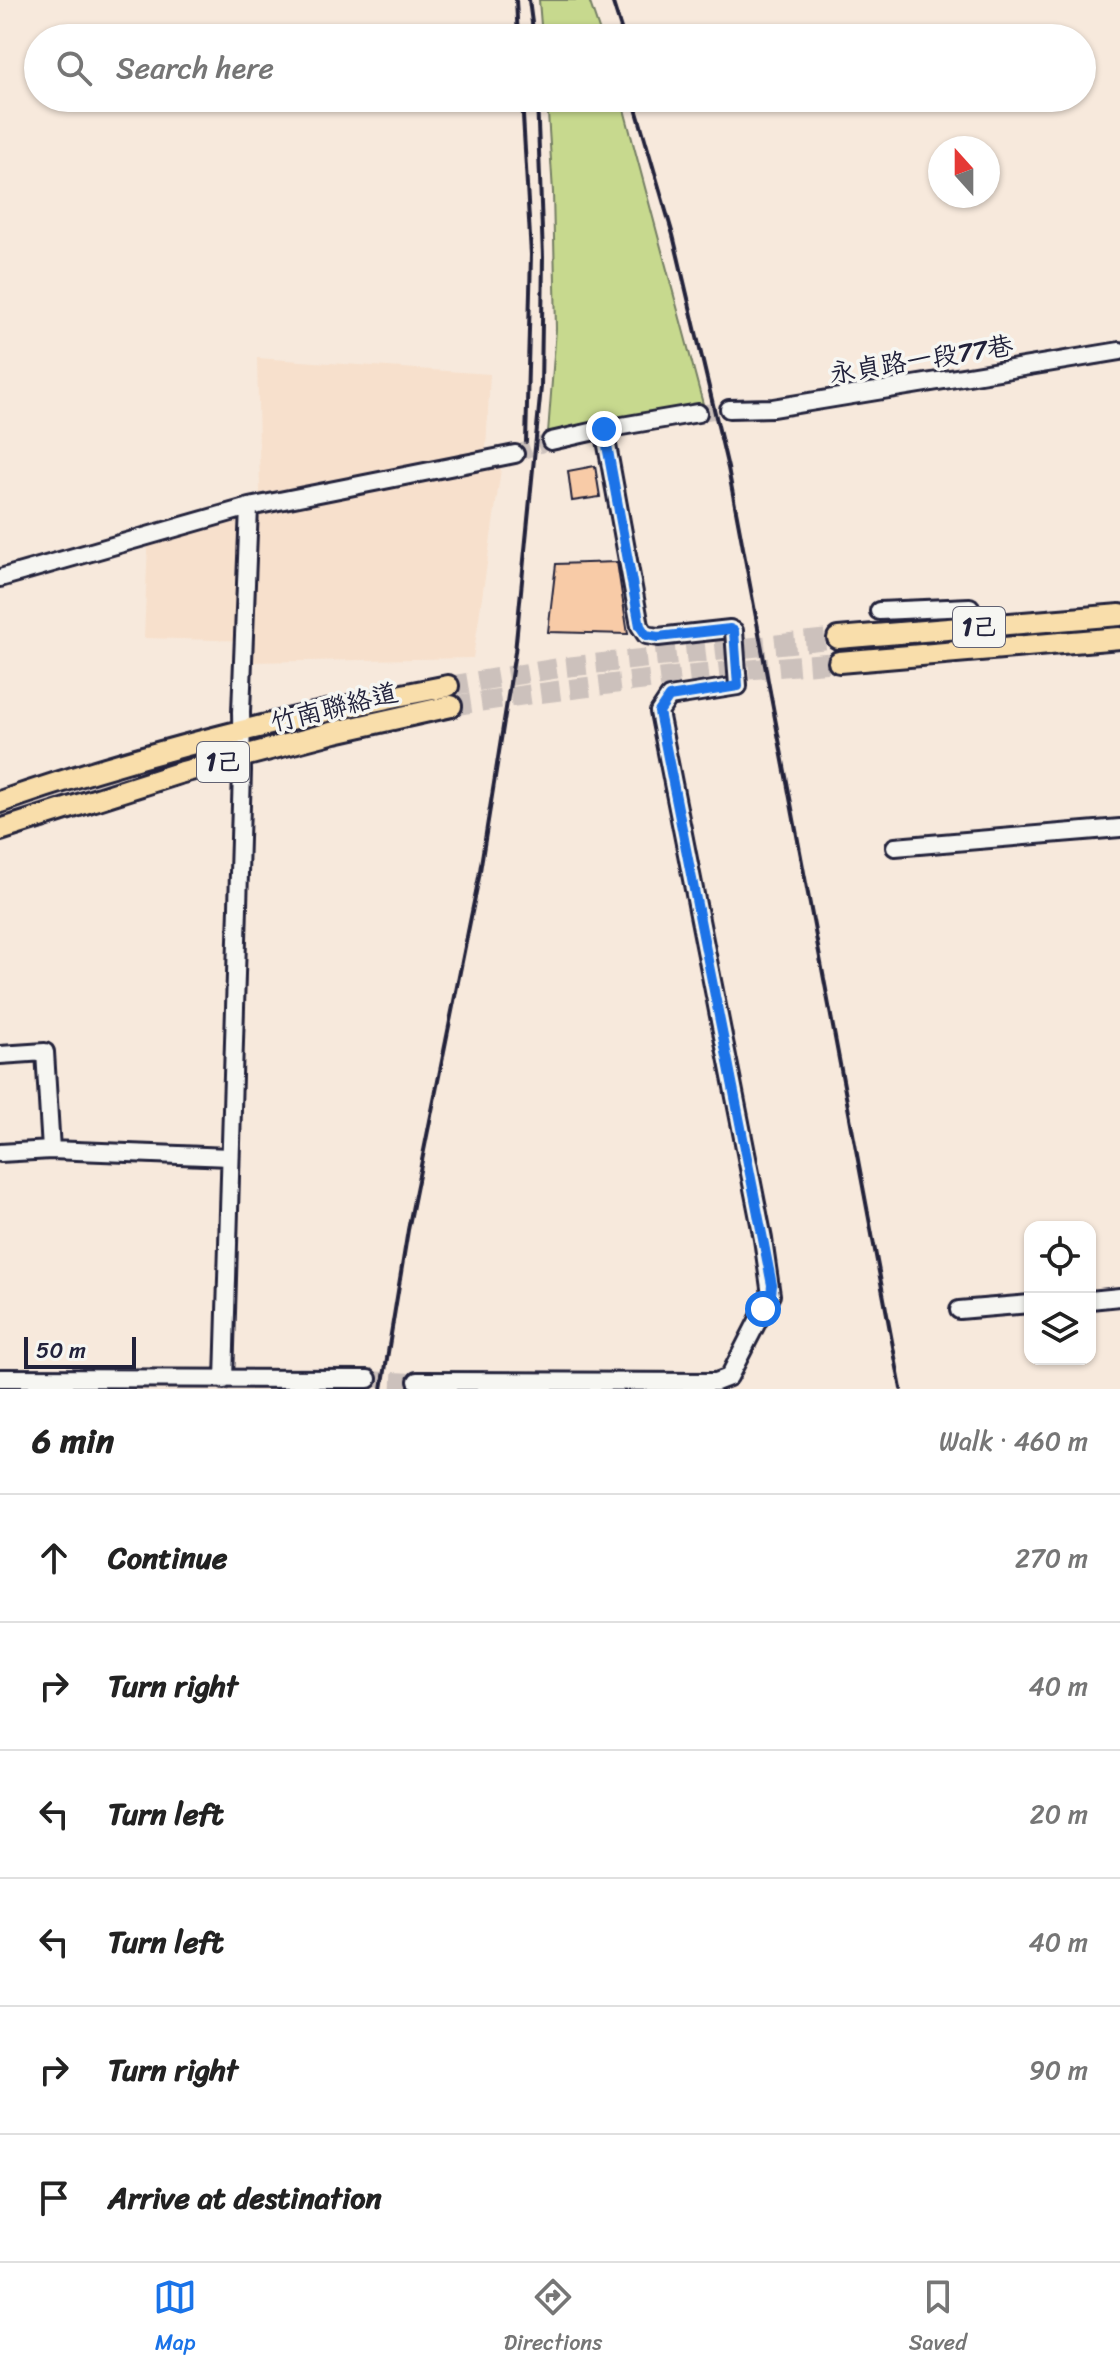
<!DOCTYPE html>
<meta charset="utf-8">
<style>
body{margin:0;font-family:Sriracha,"LXGW WenKai TC",sans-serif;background:#f2f2f2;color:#222}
.controls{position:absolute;right:24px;bottom:24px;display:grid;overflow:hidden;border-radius:16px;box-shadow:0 2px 6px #0004}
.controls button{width:72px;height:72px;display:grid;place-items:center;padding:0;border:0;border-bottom:2px solid #e0e0e0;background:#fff;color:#222;font:40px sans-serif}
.compass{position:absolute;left:928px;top:136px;width:72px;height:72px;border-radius:50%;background:#fff;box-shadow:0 2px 6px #0004;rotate:339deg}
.scale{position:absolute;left:24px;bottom:20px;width:112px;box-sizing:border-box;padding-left:8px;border:4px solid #22223b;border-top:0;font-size:22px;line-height:28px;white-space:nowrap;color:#22223b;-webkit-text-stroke:6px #f6f6f2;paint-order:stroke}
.stop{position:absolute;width:24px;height:24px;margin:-18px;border:6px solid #1a73e8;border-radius:50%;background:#fff}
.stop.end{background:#1a73e8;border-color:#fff;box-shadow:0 2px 8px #0008}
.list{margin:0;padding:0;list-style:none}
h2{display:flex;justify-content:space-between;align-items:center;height:104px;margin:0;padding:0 32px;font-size:34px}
h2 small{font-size:26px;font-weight:400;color:#767676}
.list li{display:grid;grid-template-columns:52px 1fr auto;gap:24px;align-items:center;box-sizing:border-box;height:128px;padding:0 32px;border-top:2px solid #e0e0e0}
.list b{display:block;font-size:30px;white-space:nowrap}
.list em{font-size:26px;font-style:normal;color:#767676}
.icon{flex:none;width:44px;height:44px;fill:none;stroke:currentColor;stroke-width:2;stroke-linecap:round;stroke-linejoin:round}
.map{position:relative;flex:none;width:1120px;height:1389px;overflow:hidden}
.search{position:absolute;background:#fff;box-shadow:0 2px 6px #0004;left:24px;right:24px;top:24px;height:88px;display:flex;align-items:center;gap:20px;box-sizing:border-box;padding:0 28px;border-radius:44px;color:#767676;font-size:30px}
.sheet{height:872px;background:#fff}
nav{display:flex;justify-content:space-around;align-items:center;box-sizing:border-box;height:112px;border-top:2px solid #e0e0e0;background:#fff;font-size:22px;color:#767676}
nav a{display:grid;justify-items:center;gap:4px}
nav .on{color:#1a73e8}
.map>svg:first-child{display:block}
</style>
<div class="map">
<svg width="1120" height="1389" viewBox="0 0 1120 1389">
<rect width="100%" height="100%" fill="#f7e9dc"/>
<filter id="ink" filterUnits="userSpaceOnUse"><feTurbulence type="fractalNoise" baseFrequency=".0125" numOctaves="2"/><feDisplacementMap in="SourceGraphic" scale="16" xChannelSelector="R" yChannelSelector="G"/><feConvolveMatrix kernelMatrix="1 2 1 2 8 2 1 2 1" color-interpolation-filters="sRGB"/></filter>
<g filter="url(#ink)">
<!-- built -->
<path fill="#f7e0cc" d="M257,358L490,374L486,449L501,448L502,463L473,658L249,662L251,641L144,638L148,543L241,516L260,492Z"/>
<!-- green -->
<path fill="#c7d98e" stroke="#747e64" stroke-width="2" d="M539,0H589L602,38H542Z
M547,98H621L703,404L548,433L556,329L553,192Z"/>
<!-- building -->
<path fill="#f8cba7" stroke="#22223b" stroke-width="2" d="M595,466L600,497L572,501L568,471Z
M617,562L628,634L548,632L556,564Z"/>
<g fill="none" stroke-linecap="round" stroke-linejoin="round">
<!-- minor-tunnel -->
<path stroke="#ccc1bc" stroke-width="16" stroke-dasharray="16 8" stroke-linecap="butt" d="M698,413L729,409
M515,454L551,441
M368,1379L417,1381"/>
<!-- major-tunnel -->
<path stroke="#ccc1bc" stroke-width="20" stroke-dasharray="20 10" stroke-linecap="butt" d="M448,686L565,667L838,638
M451,706C580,686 709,672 839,662"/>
<!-- minor casing -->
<g stroke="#22223b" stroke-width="22">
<path id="minor" d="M729,409L773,408L1120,351
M604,429L640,626L646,635L658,637L730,629L734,631
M551,441L604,429L698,413
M0,578L249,507L515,454
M879,611L970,607L973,627
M895,847L1120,828
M0,1055L45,1052L51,1150
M0,1153L51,1150L230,1157
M1090,1300L1120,1297
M959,1310L1030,1304
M0,1378L368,1379
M224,1380L242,771L241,712L249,507
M417,1381L716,1382L729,1377L771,1295L763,1239L659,712L669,697L738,686"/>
</g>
<!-- major casing -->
<g stroke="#22223b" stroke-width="26">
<path id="major" d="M838,638L1120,615
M839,662L1120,638
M0,802C146,751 296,715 448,686
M0,830L179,773L335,732L451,706"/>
</g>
<!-- minor -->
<use href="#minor" stroke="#f6f6f2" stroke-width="16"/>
<!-- major -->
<use href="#major" stroke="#f9deab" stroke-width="20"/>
<!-- rail -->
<path stroke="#22223b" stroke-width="4" d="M516,0L518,38
M529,0L534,38
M612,0L624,38
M522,98L531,255L526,442
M633,98L673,235L728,468L901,1389
M382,1389L408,1230L479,877L515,652L541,387L543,257L537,98"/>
<!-- minor-bridge casing -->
<g stroke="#22223b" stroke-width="22" stroke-linecap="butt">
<path id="minor-bridge" d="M734,631L738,686"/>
</g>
<!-- minor-bridge -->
<use href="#minor-bridge" stroke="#f6f6f2" stroke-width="16"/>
</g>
</g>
<g fill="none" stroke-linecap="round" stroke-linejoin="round" filter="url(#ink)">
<!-- route -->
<path stroke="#1a73e8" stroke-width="10" d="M604,429L640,626L646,635L658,637L730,629L734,631L738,686L669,697L659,712L772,1285L771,1295L763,1309"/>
</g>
<g text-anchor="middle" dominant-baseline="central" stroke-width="7" stroke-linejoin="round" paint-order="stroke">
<!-- shield labels -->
<g fill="#f6f6f2" stroke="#626272" stroke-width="2">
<rect x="953" y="607" width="52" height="40" rx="6"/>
<rect x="197" y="742" width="52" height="40" rx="6"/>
</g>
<g font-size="24" font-weight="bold" fill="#22223b">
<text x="979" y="627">1己</text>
<text x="223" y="762">1己</text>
</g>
<!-- street labels -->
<g font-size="26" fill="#22223b" stroke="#f6f6f2">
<text transform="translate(921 359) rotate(-9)">永貞路一段77巷</text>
<text transform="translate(334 707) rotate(-14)">竹南聯絡道</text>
</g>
</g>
</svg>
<div class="controls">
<button><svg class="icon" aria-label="locate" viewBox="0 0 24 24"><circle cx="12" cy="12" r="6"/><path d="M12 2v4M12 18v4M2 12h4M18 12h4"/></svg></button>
<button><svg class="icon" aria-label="layers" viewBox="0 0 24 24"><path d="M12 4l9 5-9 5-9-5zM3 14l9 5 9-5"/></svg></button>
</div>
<svg class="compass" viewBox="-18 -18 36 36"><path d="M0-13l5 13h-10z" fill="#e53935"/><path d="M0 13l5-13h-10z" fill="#767676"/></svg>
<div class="scale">50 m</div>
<div class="stop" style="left:763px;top:1309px"></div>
<div class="stop end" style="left:604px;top:429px"></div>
<div class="search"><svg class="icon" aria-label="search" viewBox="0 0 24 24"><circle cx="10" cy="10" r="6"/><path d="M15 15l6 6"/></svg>Search here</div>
</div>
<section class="sheet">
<h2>6 min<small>Walk · 460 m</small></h2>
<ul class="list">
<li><svg class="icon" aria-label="ahead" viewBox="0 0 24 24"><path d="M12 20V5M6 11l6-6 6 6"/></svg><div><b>Continue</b></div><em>270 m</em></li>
<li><svg class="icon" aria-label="right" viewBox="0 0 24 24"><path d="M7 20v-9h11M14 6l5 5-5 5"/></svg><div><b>Turn right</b></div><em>40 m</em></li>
<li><svg class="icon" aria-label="left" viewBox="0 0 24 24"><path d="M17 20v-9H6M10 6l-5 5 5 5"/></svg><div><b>Turn left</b></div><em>20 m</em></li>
<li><svg class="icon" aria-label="left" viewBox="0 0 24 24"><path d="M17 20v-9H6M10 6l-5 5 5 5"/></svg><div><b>Turn left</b></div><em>40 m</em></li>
<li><svg class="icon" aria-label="right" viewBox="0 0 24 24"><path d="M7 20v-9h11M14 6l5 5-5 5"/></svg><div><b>Turn right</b></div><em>90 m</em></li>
<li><svg class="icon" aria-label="arrive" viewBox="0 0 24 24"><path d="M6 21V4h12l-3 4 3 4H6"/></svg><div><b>Arrive at destination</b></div></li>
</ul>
</section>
<nav>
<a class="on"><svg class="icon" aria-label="map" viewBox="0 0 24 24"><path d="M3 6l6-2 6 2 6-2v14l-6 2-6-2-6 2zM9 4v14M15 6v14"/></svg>Map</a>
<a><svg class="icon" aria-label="directions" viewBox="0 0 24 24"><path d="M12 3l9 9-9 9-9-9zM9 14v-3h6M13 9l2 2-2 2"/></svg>Directions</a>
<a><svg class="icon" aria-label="saved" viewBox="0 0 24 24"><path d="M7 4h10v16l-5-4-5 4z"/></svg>Saved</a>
</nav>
